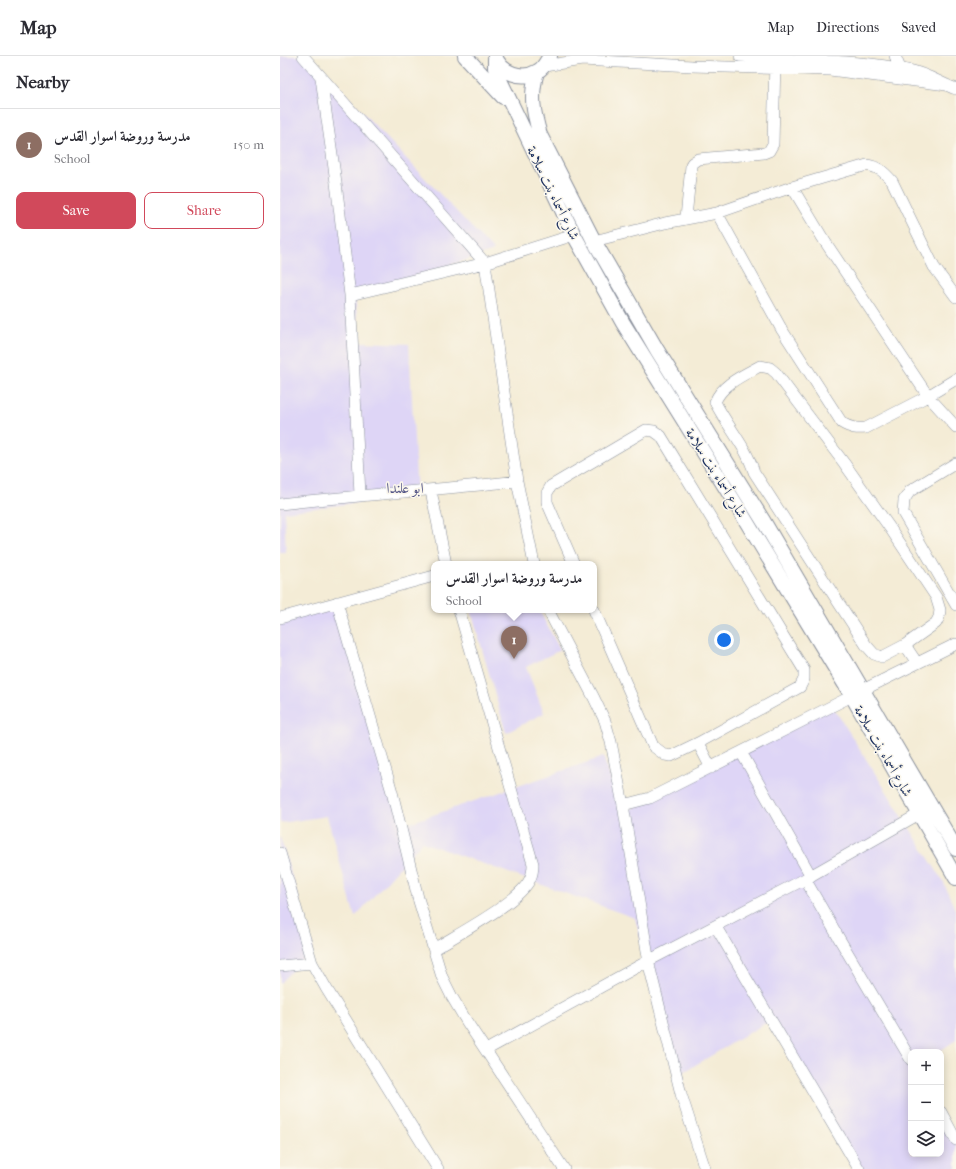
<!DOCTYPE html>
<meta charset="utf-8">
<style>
body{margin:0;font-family:"IM FELL French Canon",Amiri,serif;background:#f2f2f3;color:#2b2b33}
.controls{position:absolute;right:12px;bottom:12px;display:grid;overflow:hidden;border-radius:8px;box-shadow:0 2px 10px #0003}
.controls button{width:36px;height:36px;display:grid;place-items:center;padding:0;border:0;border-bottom:1px solid #e1e1e2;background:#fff;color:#2b2b33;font:20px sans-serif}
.you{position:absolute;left:444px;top:584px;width:14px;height:14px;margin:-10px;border:3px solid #fff;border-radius:50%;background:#1a73e8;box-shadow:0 0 0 6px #1a73e833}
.badge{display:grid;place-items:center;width:26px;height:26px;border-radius:50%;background:#d1495b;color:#fff;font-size:13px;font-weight:700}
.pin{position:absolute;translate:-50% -33px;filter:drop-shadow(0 1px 2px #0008)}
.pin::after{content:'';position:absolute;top:21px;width:14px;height:12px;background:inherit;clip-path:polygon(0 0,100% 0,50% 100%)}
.popup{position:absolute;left:151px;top:505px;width:166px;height:52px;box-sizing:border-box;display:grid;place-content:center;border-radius:8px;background:#fff;filter:drop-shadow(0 1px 3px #0005);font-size:13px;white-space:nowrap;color:#7c7c81}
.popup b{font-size:15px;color:#2b2b33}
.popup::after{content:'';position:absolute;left:50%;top:100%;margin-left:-8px;border:8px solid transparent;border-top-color:#fff}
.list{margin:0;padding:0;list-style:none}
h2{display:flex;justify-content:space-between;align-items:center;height:52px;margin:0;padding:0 16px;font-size:17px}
h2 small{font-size:13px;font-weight:400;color:#7c7c81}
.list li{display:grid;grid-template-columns:26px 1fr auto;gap:12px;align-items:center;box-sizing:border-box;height:72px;padding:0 16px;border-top:1px solid #e1e1e2}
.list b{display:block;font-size:15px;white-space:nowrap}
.list p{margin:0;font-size:13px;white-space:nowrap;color:#7c7c81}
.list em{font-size:13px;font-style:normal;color:#7c7c81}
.actions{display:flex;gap:8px;padding:12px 16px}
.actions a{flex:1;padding:9px 0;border:1px solid #d1495b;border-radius:8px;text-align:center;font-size:14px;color:#d1495b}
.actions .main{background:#d1495b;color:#fff}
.icon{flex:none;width:22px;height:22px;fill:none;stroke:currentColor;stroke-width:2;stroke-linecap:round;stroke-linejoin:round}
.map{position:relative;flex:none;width:676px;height:1113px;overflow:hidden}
header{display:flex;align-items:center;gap:24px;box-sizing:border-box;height:56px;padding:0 20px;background:#fff;border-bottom:1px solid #e1e1e2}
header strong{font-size:19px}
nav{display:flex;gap:22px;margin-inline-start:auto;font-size:14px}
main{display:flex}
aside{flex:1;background:#fff}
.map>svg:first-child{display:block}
</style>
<header>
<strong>Map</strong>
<nav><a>Map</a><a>Directions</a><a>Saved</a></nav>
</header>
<main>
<aside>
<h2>Nearby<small></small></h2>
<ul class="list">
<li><span class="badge" style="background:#8d6e63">1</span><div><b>مدرسة وروضة اسوار القدس</b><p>School</p></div><em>150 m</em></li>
</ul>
<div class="actions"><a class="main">Save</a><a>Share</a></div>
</aside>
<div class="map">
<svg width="676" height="1113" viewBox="0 0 676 1113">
<rect width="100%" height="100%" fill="#fbf7ec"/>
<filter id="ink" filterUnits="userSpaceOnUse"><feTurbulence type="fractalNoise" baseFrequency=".025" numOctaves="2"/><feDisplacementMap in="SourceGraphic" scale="8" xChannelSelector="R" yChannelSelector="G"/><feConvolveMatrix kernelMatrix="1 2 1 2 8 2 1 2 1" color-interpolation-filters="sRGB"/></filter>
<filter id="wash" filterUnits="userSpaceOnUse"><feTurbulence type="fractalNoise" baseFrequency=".012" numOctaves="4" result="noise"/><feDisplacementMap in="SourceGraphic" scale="16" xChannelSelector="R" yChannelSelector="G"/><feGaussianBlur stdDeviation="0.9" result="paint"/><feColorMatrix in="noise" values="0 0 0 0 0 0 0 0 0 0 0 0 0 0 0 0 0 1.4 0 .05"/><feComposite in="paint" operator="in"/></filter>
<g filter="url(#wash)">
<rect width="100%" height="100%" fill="#f4ecd6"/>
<!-- built -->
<path fill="#ded5f6" d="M0,0H29L214,195L75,239L79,286L129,288L137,439L4,456L6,496H0Z
M57,547L124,769L323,701L343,757L550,646L663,825L676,856V984L658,996H631V1098H661V1063L676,1088V1113H580L489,965L397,1020L355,862L142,786L75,861L47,760L0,767V563Z
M191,554H259L280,594L246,611L264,657L226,677Z
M0,781L33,892L0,927Z"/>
</g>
<g filter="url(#ink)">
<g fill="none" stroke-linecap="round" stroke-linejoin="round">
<!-- minor casing -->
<g stroke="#888e9a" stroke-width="12">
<path id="minor" d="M23,0L205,207L237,425L254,508
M460,0C516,6 573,2 628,14C645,17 660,27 676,33
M615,0L620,12
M264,10L302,4L412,10L550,14L667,29
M41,22L55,119L70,239L80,439
M512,131L542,181L648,340L676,371
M437,157L502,274L562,367C571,372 576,373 586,372L648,340L676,323
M406,162L411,110L412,107L418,103L484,97L489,95L493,88L495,4
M314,185L385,167L437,157L512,131L587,109C599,111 604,116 612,125L654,211L676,241
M70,239L205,207L294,179
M480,310L490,312L496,317L564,407L610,472L656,541L660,554L659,561L656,567L625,589L602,601L594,598L586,589L474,416C466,390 447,370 435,346C442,328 464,319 480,310Z
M676,407L630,435L624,444L623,457L676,549
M151,435L166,508
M0,448C79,439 158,434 237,425
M294,508L267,446V437L271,430L366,374L374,375L381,380L524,614V623L520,631L418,687L391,700L385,699L373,690L314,554
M57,546L112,736L138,842L162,921L172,941L187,966L284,1113
M268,554L314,642L325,665L331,686L343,749L370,913L401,1038L425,1113
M0,562L154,520
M625,589L637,607
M583,634L676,588
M418,687L431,712
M461,696L531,820
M343,749L370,742L572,640
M0,797L32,907L46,932L158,1113
M525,823L560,884L631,1004
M436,871L579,1113
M154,893C176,879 240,846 250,823C252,819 253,813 253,808L179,554
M0,910L32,907
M206,994L368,905L525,823L639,758
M661,1056L676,1084"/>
</g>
<!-- major casing -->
<g stroke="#888e9a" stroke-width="16">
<path id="major" d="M185,0L223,41
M215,0C221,17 242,25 258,15C264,12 266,6 270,0
M215,3V12L220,24L294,179L343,267L457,450L572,640L676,822
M257,16C250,39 253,55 260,79L314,185L377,294L484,466L676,793"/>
</g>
<!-- minor -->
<use href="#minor" stroke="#fff" stroke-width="11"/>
<!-- major -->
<use href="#major" stroke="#fff" stroke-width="14"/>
</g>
</g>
<g text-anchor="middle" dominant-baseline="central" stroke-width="3" stroke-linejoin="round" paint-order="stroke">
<!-- street labels -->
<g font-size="14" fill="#1b2f5e" stroke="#fbf7ec">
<text transform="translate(273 137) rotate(64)">شارع أسماء بنت سلامة</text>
<text transform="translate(436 417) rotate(58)">شارع أسماء بنت سلامة</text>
<text transform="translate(603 695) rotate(60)">شارع أسماء بنت سلامة</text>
</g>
<!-- neighbourhood labels -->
<g font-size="15" fill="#535587" stroke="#fbf7ec">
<text x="125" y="432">ابو علندا</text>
</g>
</g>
</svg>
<div class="controls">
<button>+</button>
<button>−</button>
<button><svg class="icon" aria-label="layers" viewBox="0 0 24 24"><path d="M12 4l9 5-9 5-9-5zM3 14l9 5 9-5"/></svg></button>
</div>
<div class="you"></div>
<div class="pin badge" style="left:234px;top:603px;background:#8d6e63">1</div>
<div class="popup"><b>مدرسة وروضة اسوار القدس</b>School</div>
</div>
</main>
